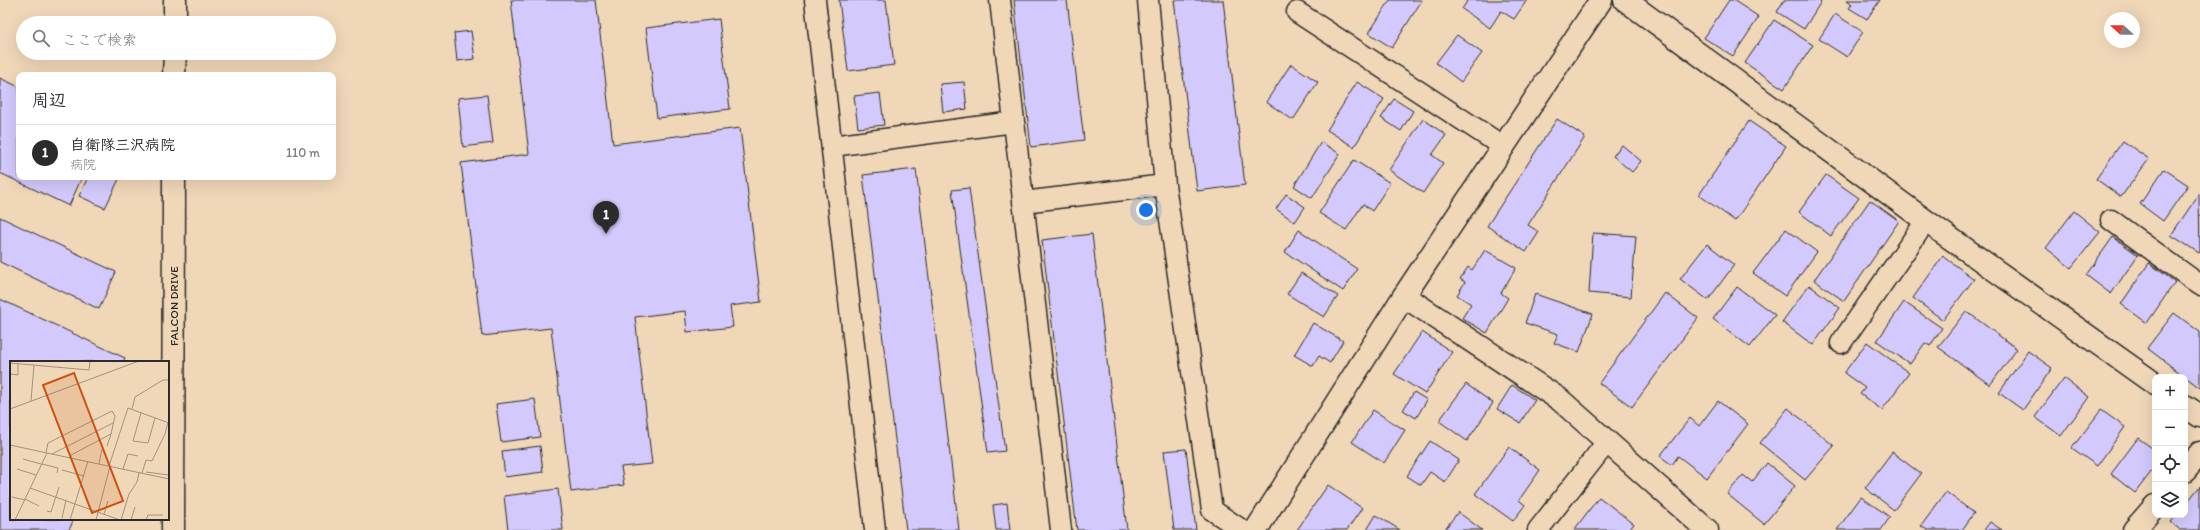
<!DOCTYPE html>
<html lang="ja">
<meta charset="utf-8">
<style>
body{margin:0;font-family:Itim,"Klee One",sans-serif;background:#f7f7f7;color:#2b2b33}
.controls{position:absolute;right:12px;bottom:12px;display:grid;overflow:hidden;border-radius:8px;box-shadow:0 4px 16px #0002}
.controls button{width:36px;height:36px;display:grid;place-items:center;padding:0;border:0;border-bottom:1px solid #e1e1e2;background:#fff;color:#2b2b33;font:20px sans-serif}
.compass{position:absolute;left:2104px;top:12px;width:36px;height:36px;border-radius:50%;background:#fff;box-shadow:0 4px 16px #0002;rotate:291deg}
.you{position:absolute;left:1146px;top:210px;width:14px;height:14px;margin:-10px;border:3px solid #fff;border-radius:50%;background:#1a73e8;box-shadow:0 0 0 6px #1a73e833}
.badge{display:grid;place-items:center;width:26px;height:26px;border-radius:50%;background:#2b2b2b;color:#fff;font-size:13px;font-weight:700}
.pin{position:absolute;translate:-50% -33px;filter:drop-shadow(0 1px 2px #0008)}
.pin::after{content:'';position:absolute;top:21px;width:14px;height:12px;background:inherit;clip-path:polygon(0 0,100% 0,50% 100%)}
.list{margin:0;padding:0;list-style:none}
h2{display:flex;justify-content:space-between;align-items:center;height:52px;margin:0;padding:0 16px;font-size:17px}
h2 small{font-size:13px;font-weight:400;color:#7c7c81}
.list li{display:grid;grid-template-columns:26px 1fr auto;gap:12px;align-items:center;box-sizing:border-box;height:56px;padding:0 16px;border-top:1px solid #e1e1e2}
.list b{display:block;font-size:15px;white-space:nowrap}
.list p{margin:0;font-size:13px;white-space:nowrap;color:#7c7c81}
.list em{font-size:13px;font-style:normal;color:#7c7c81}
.icon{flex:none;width:22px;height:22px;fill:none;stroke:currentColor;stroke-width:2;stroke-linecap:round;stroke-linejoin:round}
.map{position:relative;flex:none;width:2200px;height:530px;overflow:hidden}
.search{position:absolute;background:#fff;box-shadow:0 4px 16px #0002;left:16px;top:16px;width:320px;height:44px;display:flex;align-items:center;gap:10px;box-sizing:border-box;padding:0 14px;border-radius:22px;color:#7c7c81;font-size:15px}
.panel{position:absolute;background:#fff;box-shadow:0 4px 16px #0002;left:16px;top:72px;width:320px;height:108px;border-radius:8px}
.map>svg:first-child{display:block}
</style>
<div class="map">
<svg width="2200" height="530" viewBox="0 0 2200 530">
<rect width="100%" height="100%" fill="#f0d7b8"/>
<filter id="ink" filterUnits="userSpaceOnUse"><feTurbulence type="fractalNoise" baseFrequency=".025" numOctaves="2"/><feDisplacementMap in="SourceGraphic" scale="8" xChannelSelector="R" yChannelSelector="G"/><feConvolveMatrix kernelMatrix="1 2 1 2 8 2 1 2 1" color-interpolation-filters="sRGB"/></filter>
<g filter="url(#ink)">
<!-- building -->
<path fill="#d3c9fc" stroke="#2b2b2b" d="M511,0H596L613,144L740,128L761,302L730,306L733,327L687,332L685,311L635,317L652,464L621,467L624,485L571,492L551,328L482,336L461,163L529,154Z
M839,0H886L894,65L848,71Z
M1014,0H1067L1084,140L1031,147Z
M1174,0H1223L1245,185L1197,191Z
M1390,0H1422L1392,48L1369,33Z
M1468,0H1527L1514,19L1501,11L1490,28L1462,9Z
M1729,0H1733L1759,17L1733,56L1704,38Z
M1784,0H1822L1804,29L1777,12Z
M1847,0H1880L1867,19L1849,8L1852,4Z
M1835,14L1863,32L1847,57L1819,39Z
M719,19L730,109L657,118L646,28Z
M1774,20L1813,45L1784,89L1745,63Z
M471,31L475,59L457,61L454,33Z
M1457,35L1482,53L1461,82L1436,63Z
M1291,64L1318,82L1293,120L1266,102Z
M0,78L19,87V177H82L69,206L0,173Z
M964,82L967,109L943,112L940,84Z
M1357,82L1384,99L1354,147L1327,130Z
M880,93L884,125L858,128L854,96Z
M487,95L493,143L463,147L458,98Z
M1394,99L1413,111L1401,131L1381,118Z
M1423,119L1446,135L1432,155L1443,163L1423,193L1389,170Z
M1557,119L1585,137L1528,225L1539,232L1526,252L1487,226Z
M1749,121L1786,146L1735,221L1699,195Z
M2123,141L2149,159L2121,197L2096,179Z
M1321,142L1340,154L1312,198L1294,186Z
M1622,145L1641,161L1632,172L1613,156Z
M1354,160L1390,183L1372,211L1363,204L1346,230L1319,213Z
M916,169L959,530H906L863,175Z
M2164,169L2188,185L2163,221L2140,204Z
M1826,175L1859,198L1831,236L1799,212Z
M88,177H120L105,208L79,196Z
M969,188L1005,451L988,453L952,190Z
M1286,194L1305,207L1295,222L1276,209Z
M2199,194L2200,252L2199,253L2171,235Z
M1870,200L1899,221L1844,301L1814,280Z
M2074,211L2100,232L2071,268L2046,248Z
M0,217L116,272L99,309L0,262Z
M1786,229L1817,252L1785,296L1753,273Z
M1299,230L1357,269L1343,291L1285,252Z
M1593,233L1636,236L1631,297L1589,293Z
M1092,234L1127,530H1077L1042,240Z
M2113,237L2138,255L2111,294L2086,275Z
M1707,244L1734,265L1708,300L1680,279Z
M1485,250L1516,268L1501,293L1508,298L1487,333L1462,318L1471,304L1457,295L1465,282L1460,279L1468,267L1472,270Z
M1943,256L1974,279L1943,320L1913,298Z
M2149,263L2175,282L2147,323L2121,304Z
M1301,273L1338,296L1324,317L1287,294Z
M1809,285L1840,308L1813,345L1782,322Z
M1737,287L1775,315L1750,347L1713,319Z
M1665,293L1698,318L1632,407L1599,383Z
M1535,294L1593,314L1579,352L1554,343L1558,334L1525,323Z
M0,299L125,358L123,362H11V519H74L69,530H0Z
M1904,302L1942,328L1930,346L1925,343L1910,364L1877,341Z
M1966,311L2017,349L1990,385L1938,347Z
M2174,313L2200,332V388L2147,348Z
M1313,323L1343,341L1330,363L1319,356L1313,366L1294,355Z
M1422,332L1452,352L1425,394L1394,374Z
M1867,342L1909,373L1882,410L1860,394L1865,388L1844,373Z
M2028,351L2052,368L2023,410L1999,393Z
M2064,378L2089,397L2061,436L2035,417Z
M1466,384L1493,403L1467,441L1439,421Z
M1512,385L1535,400L1520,423L1497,409Z
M1414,392L1427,400L1416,418L1403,410Z
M535,399L540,437L501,442L496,404Z
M1718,401L1748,424L1707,478L1678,456L1672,465L1660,456L1690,418L1699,426Z
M1788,408L1834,446L1805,480L1760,443Z
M1373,410L1405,430L1384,463L1352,442Z
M2101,410L2125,427L2097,466L2072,448Z
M2138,438L2155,450V467L2135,493L2111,474Z
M1430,441L1459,460L1445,482L1430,472L1421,485L1407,476Z
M540,446L543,472L505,477L502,451Z
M1509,447L1540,470L1519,500L1525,505L1513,521L1475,494Z
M1186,449L1196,530H1174L1164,451Z
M1892,452L1921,474L1894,510L1865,488Z
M1767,463L1795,486L1764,524L1727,494L1743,475L1752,482Z
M1328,485L1362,508L1347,530H1297Z
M2200,486V530H2180L2171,522L2177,515H2185V505Z
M558,489L563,530H508L504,496Z
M1946,492L1974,513L1962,530H1927L1921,526Z
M1599,497L1634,524L1629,530H1574Z
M1861,497L1890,517L1881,530H1837Z
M1007,503L1010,530H996L993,505Z
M1458,512L1482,530H1444Z
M1376,515L1400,530H1367Z
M1990,522L2002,530H1984Z"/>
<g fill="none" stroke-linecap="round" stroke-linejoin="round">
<!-- lane casing -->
<g stroke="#2b2b2b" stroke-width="23">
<path id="lane" d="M815,0L875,530
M1000,0L1061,530
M1148,0L1165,185L1212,510L1242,530
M1297,12L1504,147
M832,146L1014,122
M1023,202L1165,185
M2111,220L2200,285
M1841,343L1926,221
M1538,530L1607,442"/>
</g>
<!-- street casing -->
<g stroke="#2b2b2b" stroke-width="25">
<path id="street" d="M1625,0L1926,221L2155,384
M1404,296L1559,399L1707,530
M2185,406L2200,416
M2185,471L2200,453
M2134,530L2155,506"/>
</g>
<!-- secondary casing -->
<g stroke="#2b2b2b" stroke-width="25">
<path id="secondary" d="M175,23V0
M174,75L175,53
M173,530L174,177
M1256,530L1404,296L1601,0"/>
</g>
<!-- lane -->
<use href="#lane" stroke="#f0d7b8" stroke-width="20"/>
<!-- street -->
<use href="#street" stroke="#f0d7b8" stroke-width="22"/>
<!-- secondary -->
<use href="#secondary" stroke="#f0d7b8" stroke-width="22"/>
</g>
</g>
<g text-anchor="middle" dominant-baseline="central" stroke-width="3" stroke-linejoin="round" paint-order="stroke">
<!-- street labels -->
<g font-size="12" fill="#2b2b2b" stroke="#f0d7b8">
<text transform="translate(174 306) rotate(-90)">FALCON DRIVE</text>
</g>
</g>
<!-- overview -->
<g transform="translate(10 361)">
<rect width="159" height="159" fill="#f0d7b8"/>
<path fill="none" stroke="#a19280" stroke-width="1" d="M0,2L79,9L80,0M0,13L8,14V3M21,40L24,4M0,48L129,0M122,48L125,36L153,19H159M131,52L123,80L138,82L145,57M0,84L37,92M36,92L38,82L102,50L105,55L101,73M42,93L103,62M60,97L61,94L101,73L97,85M13,98L31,103M32,103L48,107L47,112M89,103L92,88M99,105L118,47L159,62M7,108L26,114M113,108L118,93L128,95M52,109L74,115M136,111L159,114M132,112L136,99L142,100L155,73L158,61M20,127L110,159M2,136L15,139M15,138L29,145M37,150L41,151L49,126M94,153L98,140M52,157L56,139M5,159L37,92L159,118M60,159L78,100M86,159L100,105M111,159L119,133L127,121L129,112M121,159L125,146M136,159L138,154H153"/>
<path fill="#cc5211" fill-opacity="0.15" stroke="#cc5211" stroke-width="2" d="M64,12L113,140L82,152L33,24Z"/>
<rect width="159" height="159" fill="none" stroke="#2b2b2b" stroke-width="2"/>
</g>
</svg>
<div class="controls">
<button>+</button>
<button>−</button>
<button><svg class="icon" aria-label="locate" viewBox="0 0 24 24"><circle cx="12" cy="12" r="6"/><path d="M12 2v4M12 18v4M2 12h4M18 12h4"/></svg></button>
<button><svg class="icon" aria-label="layers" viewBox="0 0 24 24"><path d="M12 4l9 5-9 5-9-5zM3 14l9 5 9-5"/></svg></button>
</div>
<svg class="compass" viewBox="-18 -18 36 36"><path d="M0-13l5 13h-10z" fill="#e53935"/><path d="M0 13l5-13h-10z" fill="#7c7c81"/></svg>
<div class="you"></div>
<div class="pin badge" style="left:606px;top:234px">1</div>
<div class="search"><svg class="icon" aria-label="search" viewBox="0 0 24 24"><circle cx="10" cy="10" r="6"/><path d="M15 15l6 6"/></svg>ここで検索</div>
<section class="panel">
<h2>周辺<small></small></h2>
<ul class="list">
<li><span class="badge">1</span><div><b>自衛隊三沢病院</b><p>病院</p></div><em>110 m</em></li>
</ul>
</section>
</div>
